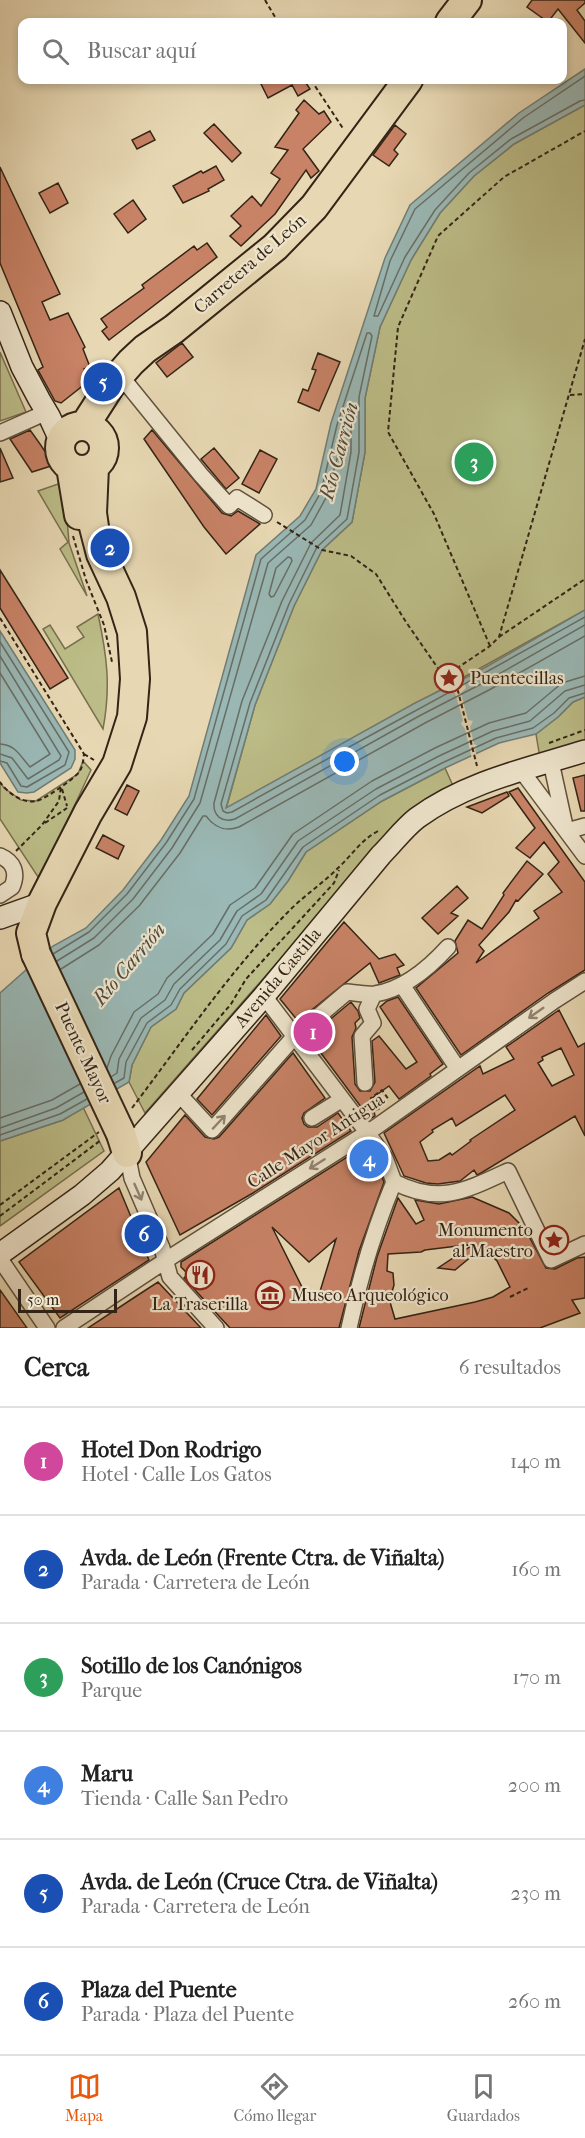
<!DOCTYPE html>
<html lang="es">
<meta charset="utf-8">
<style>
body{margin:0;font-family:"IM FELL French Canon",serif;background:#f2f2f2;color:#222}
.scale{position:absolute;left:18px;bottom:15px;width:99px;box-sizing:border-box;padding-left:6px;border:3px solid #342416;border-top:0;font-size:16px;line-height:21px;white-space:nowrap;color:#342416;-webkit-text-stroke:4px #efe6ce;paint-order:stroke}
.you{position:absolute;left:345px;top:762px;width:21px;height:21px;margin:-15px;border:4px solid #fff;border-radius:50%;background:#1a73e8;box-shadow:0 0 0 9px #1a73e833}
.badge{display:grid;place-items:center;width:39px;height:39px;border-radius:50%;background:#ea580c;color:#fff;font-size:20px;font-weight:700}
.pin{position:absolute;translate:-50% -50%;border:3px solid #fff;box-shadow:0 2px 6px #0006}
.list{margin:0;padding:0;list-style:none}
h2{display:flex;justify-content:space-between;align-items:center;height:78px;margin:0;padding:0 24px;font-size:26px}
h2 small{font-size:20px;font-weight:400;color:#767676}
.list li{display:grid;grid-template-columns:39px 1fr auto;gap:18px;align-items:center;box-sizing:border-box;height:108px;padding:0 24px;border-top:2px solid #e0e0e0}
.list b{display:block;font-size:22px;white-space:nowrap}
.list p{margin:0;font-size:20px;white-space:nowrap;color:#767676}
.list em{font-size:20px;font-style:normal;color:#767676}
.icon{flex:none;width:33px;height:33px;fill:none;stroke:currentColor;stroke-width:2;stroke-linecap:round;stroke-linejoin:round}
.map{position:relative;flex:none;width:585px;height:1328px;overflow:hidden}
.search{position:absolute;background:#fff;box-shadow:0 3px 9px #0003;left:18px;right:18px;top:18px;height:66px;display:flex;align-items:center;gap:15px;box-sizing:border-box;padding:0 21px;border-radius:12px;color:#767676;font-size:22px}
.sheet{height:726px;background:#fff}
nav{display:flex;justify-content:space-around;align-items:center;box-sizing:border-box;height:84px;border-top:2px solid #e0e0e0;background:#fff;font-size:16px;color:#767676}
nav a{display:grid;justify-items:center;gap:3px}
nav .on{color:#ea580c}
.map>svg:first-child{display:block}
</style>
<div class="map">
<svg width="585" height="1328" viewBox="0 0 585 1328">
<rect width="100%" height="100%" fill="#e7d8b3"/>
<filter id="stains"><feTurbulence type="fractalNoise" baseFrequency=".00333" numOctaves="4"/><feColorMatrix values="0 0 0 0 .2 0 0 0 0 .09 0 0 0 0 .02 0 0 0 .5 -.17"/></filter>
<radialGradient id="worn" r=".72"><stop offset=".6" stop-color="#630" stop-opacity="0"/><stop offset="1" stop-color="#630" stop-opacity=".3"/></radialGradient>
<!-- green -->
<path fill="#bcbd88" stroke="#78704f" stroke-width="1.5" d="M585,105V610C466,677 345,742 226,809L255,705L294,606L322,550L352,522L365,452V398L380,327L411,260L440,213L474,176L514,144Z
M0,352L26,412L0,421Z
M64,482L69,543L87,596L60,549L68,542L38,491Z
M98,614C107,656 111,687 103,729L43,629L50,625L65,649L84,637L77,627Z
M585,697V745L540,758L536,734L558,717L573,702Z
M83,761L91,770L40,880L0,819V782L4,788L21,800L36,801L78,774Z
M445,768L454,788L378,848L145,1113L129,1082L132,1065L151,1027L176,1009L184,993L231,948L247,920L270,904L288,881L306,852L382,801Z
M83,1107L104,1151L0,1226V1141L63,1120Z"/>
<!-- water -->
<path fill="#9ab8b5" stroke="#717d75" stroke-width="1.5" d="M585,69V105L514,144L474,176L440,213L411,260L380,327L365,398V452L352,522L322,550L294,606L255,705L226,808L415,703L479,671L585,610V697L573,702L558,717L536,734L499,743L445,768L382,801L306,852L288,881L270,904L247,920L231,948L184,993L176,1009L151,1027L132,1065L129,1082L63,1120L0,1141V993L53,946L86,928L123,890L161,840L189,796L256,555L300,516L316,489L331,423L385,258L410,205L519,113Z
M0,631L75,750V759L71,768L34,792L27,793L18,792L0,763Z"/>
<!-- pier -->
<path fill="#e7d8b3" d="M459,677L465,684L466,688L461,693L468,720L473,721L470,727L474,744L478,746L475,750L477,757L472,759L465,729L461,724L463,720L455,693L446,692L444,689L443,685Z"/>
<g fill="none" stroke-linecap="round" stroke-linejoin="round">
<!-- shore -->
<path stroke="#676e66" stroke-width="1.5" d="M585,76L523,118L415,209L390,261L374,316H378L405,257L435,210L469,173L511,139L580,101L585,100
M288,557L291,558L292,561L274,596L271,597L269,594L276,568Z
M0,642L69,752L65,765L27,787L21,786L7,763L0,761
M0,656L61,756L59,760L28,779L12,758L0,754
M0,673L50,754L30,767C20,756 16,745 0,744
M53,954L89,932L127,894L166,843L194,799L261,559L305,520L321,492L337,425L367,333H370L372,336L359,397V452L347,519L317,547L289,604L250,703L221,804L223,811L227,813L232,812C349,746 468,683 585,617
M57,961L94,938L133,899L172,848L200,803L268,563L311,525L327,496L347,422L351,424V452L340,515L311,543L282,601L242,701L214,803C213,816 222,823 235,819L421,715L485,682L585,625
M61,969L99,945L139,906L180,853L203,816H206C215,828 225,832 239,827L425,723L489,690L585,636
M107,1068L111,1056L134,1012L158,994L167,978L213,934L230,905L255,888L293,834L372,781L435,748L489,723L526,713L562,683L585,676
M111,1077L117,1073L119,1059L141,1018L165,1000L174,984L220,940L237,911L261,894L298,841L376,789L439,756L493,731L530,721L565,691L585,685
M115,1083L124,1078L126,1062L147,1023L171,1005L180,989L226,944L242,916L266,900L303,847L380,795L442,763L496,738L533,728L554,713L569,698L585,693
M0,1118L52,1100L80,1084
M0,1128L56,1108L84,1092
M0,1135L60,1114L87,1099"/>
</g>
<!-- building -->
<path fill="#c88266" stroke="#342416" stroke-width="1.5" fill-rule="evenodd" d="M532,0H585V3L577,10L585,21V43L558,9L548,22L527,7Z
M259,80H304L310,89L298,96L292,85L268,98Z
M304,100L319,114L324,111L331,122L303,149L319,171L311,178L306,170L275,214L241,246L230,236L241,226L231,216L252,196L261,206L280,179L271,173L288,150L275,147L299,113L296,110Z
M214,124L241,153L232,162L204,133Z
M395,125L406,134L394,150L398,154L389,166L373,155Z
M150,131L155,140L137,149L132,140Z
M216,166L224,180L208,189L209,191L183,203L173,186L201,171L203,173Z
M0,167L60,294L42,302L50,320L68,313L85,347L83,349L90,367L84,369L90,380L61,403L55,401L38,370L43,367L0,263Z
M58,183L68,203L50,213L39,193Z
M133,200L146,219L128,233L114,214Z
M207,243L217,257L109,340L102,331L107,327L101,319L144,288L142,285L194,246L197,250Z
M182,343L193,357L167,377L156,363Z
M318,353L340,362L319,411L298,402L303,389L308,391L316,370L312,369Z
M30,430L40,444L54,465L32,472L10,439Z
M152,430L222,513L231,516L238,511L260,524L226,554L204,527L144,439Z
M0,448L13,478L0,482Z
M214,448L239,478L226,489L201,459Z
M260,450L277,459L259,493L242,484Z
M0,570L68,678L50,689L0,608Z
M585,775V811H581L573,778Z
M127,785L139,791L127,815L115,809Z
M518,788L585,882V970L548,993L461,1055L416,988L458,953L455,941L468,920L482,929L504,895L503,893L527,861L543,874L518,901L516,900L509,912L479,945L484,951L476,963L539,918L534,911L562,892L548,874L559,862L544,842L530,858L516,848L535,828L509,792Z
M507,792L509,796L482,813L467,807Z
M103,835L124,846L118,859L96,848Z
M457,886L468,898L451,913L458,916L438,934L422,918Z
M344,922L379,959L395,954L404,965L397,968L400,975L379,983L370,963L298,1021L280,999Z
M398,997L443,1064L430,1074L431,1076L399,1099L389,1086L371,1099L379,1109L374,1111L375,1116L370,1119L309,1037L351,1002L358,1011L360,1018L355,1023L356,1028L352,1037L355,1084L360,1091H370L375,1082L372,1041L379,1036L406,1069L417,1062L380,1007L387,1001Z
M559,1010L578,1047L585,1043V1136L575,1116L481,1173L477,1175L474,1170L460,1181L438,1184L426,1183L404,1176L384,1133L480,1066L483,1074L514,1059L506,1047ZM561,1048L574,1075L552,1086L538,1063L543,1060L542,1057ZM505,1095L515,1110L470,1140L471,1141L452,1155L450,1153L439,1160L428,1161L420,1142L433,1132L432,1130L452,1118L456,1126Z
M266,1015L281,1036L212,1115L197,1099Z
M293,1053L325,1098L304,1113L302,1118L304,1124L308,1127H317L338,1113L351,1131L253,1193L180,1235L146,1162L185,1115L205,1137L214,1139L219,1137Z
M363,1147L378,1167L384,1182L359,1251L339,1328H230L184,1278L188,1274L181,1267V1262ZM272,1227L309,1262L336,1239L318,1298L304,1291Z
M119,1188L149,1260L60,1318L19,1262Z
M472,1197L509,1213L525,1229L546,1268L555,1269L577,1258L585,1257V1298L572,1300L580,1313L540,1328H359L377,1257L398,1198L416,1224L424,1220L415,1200L439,1204ZM474,1244L438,1268L455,1270L483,1247L497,1261L510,1287L493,1297L475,1302L395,1319L390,1302L403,1295L392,1292L394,1285L393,1273L387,1271L388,1254L421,1252L425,1250Z
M158,1282L201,1328H88L135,1297Z
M0,1290L27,1328H0Z"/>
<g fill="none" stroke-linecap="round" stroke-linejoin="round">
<!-- street casing -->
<g stroke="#61513d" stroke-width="18">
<path id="street" d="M128,385L201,475L229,506L237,498L264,515
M0,433L47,412
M551,762L565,826
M521,770L585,856
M567,831L585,826
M0,856C14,862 18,873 12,887L0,895
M402,985L458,1069
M264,996L367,1132L385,1158L394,1182C439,1205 465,1191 508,1171L551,1260L585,1244
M365,1083L362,1036L373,1023L367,1009L374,994
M179,1094L212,1130L294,1037L347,992C356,993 367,995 375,994C405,989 429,968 448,947
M312,1118L341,1100
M127,1153L132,1178L162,1248L170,1277L216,1328
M0,1259L47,1328
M64,1328L177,1253L376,1127L554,1001L585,981
M349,1328C360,1277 374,1230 394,1182"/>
</g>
<!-- secondary casing -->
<g stroke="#342416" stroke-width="24">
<path id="secondary" d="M0,312L22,367L39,399L49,416L61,442
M0,918L42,903
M0,1254L82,1195L110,1171L264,996L381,855C393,843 404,828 417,818C466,782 527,769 585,751"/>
</g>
<!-- highway casing -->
<g stroke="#342416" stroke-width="32">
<path id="highway" d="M450,22L467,0
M85,425L110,386L131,362L145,349L174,329L275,247L314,207L408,80
M60 448a22 22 0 1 1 44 0a22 22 0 1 1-44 0Z
M71,467L79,515
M36,954L31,933L42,903L88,813L117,764L132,717L135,679L132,632L121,597L101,554L94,527L92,513L94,467
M121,1134L127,1153"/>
</g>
<!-- path -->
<path stroke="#342416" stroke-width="2" stroke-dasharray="4.5 3" stroke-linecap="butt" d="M265,0L278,22
M311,80L344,130
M570,395L585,394
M277,522L322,550L351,556L376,574L406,622L444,677L458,691L477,766
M73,536L86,580L104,625L112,662
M0,618L84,754C83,761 83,767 79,772C74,779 44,800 36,801C22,804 7,792 0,782
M499,637L585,579
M490,646L434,514L388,432L398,327L438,236L504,177L585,131
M444,677L490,646L499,637L585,339
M549,743L585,730
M84,754L94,760
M62,789L67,806
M45,823L67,808
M16,851L42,825L59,801L61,786
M192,1050L231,1004L246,979L334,883L339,870
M377,1107L371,1098L382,1090L389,1100
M132,1108C183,1041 230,970 290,910C305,895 323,883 338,868C352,855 361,840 378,831
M0,1205L99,1132
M0,1216L101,1140
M510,1297L530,1287"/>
<!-- street -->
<use href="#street" stroke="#efe6ce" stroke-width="15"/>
<!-- secondary -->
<use href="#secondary" stroke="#efe6ce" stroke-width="21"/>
<!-- highway -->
<use href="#highway" stroke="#e7d8b3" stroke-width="28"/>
<!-- highway-bridge casing -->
<g stroke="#342416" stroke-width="32" stroke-linecap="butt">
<path id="highway-bridge" d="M36,954L121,1134"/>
</g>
<!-- highway-bridge -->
<use href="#highway-bridge" stroke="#e7d8b3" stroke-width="28"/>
</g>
<!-- one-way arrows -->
<defs><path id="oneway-shaft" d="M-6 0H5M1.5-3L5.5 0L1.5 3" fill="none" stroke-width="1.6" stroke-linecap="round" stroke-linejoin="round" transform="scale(1.5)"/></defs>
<g stroke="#928572">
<use href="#oneway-shaft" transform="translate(536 1013) rotate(145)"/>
<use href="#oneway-shaft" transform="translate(219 1122) rotate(-47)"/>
<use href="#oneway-shaft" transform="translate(317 1164) rotate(148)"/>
<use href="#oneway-shaft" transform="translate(138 1192) rotate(66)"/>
</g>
<!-- icons -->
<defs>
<g id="sight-ring" transform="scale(1.5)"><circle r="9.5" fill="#efe6ce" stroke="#8f2418" stroke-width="1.5"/><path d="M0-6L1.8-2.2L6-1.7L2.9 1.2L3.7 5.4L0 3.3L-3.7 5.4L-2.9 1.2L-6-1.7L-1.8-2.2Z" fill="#8f2418"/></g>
<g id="restaurant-ring" transform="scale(1.5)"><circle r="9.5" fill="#efe6ce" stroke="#8f2418" stroke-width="1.5"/><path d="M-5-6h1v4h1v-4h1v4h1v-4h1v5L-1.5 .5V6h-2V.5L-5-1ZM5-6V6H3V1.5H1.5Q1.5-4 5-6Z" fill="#8f2418"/></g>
<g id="museum-ring" transform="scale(1.5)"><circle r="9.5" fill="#efe6ce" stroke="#8f2418" stroke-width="1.5"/><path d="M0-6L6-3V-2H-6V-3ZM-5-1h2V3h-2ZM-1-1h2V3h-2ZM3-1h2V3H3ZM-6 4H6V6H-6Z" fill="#8f2418"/></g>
</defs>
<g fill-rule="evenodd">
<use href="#sight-ring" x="449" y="678"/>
<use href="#sight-ring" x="554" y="1240"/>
<use href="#restaurant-ring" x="200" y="1275"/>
<use href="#museum-ring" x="270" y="1295"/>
</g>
<g text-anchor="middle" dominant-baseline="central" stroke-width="4.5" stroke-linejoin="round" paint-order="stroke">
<!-- street labels -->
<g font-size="18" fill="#342416" stroke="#efe6ce">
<text transform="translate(250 264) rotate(-41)">Carretera de León</text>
<text transform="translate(278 978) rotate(-50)">Avenida Castilla</text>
<text transform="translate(83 1053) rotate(65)">Puente Mayor</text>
<text transform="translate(316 1141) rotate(-33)">Calle Mayor Antigua</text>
</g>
<!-- poi labels -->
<g font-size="18" fill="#342416" stroke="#efe6ce" text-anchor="start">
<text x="470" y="678">Puentecillas</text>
<text x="533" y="1230" text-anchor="end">Monumento<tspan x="533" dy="21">al Maestro</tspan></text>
<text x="291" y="1295">Museo Arqueológico</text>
<text x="200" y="1304" text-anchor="middle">La Traserilla</text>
</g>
<!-- water labels -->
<g font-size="20" font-style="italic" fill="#4e493e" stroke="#efe6ce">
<text transform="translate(339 451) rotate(-75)">Río Carrión</text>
<text transform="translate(129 964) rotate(-50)">Río Carrión</text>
</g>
</g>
<rect width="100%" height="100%" filter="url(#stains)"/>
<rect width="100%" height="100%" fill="url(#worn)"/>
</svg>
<div class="scale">50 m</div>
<div class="you"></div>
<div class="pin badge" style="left:313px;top:1032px;background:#d1479c">1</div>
<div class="pin badge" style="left:110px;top:548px;background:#1a4fb4">2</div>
<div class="pin badge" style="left:474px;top:462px;background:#2e9e5b">3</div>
<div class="pin badge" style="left:369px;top:1159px;background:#3f7fe0">4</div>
<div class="pin badge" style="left:103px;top:382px;background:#1a4fb4">5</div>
<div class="pin badge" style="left:144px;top:1234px;background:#1a4fb4">6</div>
<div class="search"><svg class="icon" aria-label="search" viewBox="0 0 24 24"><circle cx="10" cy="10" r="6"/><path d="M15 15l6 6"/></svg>Buscar aquí</div>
</div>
<section class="sheet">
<h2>Cerca<small>6 resultados</small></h2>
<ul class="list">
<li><span class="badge" style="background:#d1479c">1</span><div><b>Hotel Don Rodrigo</b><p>Hotel · Calle Los Gatos</p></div><em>140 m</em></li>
<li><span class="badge" style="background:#1a4fb4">2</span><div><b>Avda. de León (Frente Ctra. de Viñalta)</b><p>Parada · Carretera de León</p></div><em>160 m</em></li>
<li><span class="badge" style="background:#2e9e5b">3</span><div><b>Sotillo de los Canónigos</b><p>Parque</p></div><em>170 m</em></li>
<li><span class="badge" style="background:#3f7fe0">4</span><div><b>Maru</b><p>Tienda · Calle San Pedro</p></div><em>200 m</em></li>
<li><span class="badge" style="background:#1a4fb4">5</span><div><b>Avda. de León (Cruce Ctra. de Viñalta)</b><p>Parada · Carretera de León</p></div><em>230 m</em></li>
<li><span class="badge" style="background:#1a4fb4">6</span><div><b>Plaza del Puente</b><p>Parada · Plaza del Puente</p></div><em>260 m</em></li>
</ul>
</section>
<nav>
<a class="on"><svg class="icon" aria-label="map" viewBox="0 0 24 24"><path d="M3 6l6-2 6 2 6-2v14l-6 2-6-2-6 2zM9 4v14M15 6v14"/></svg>Mapa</a>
<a><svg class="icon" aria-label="directions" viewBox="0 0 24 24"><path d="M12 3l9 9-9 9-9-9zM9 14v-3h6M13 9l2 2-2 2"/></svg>Cómo llegar</a>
<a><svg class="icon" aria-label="saved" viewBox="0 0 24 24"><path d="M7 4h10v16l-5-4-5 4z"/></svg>Guardados</a>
</nav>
